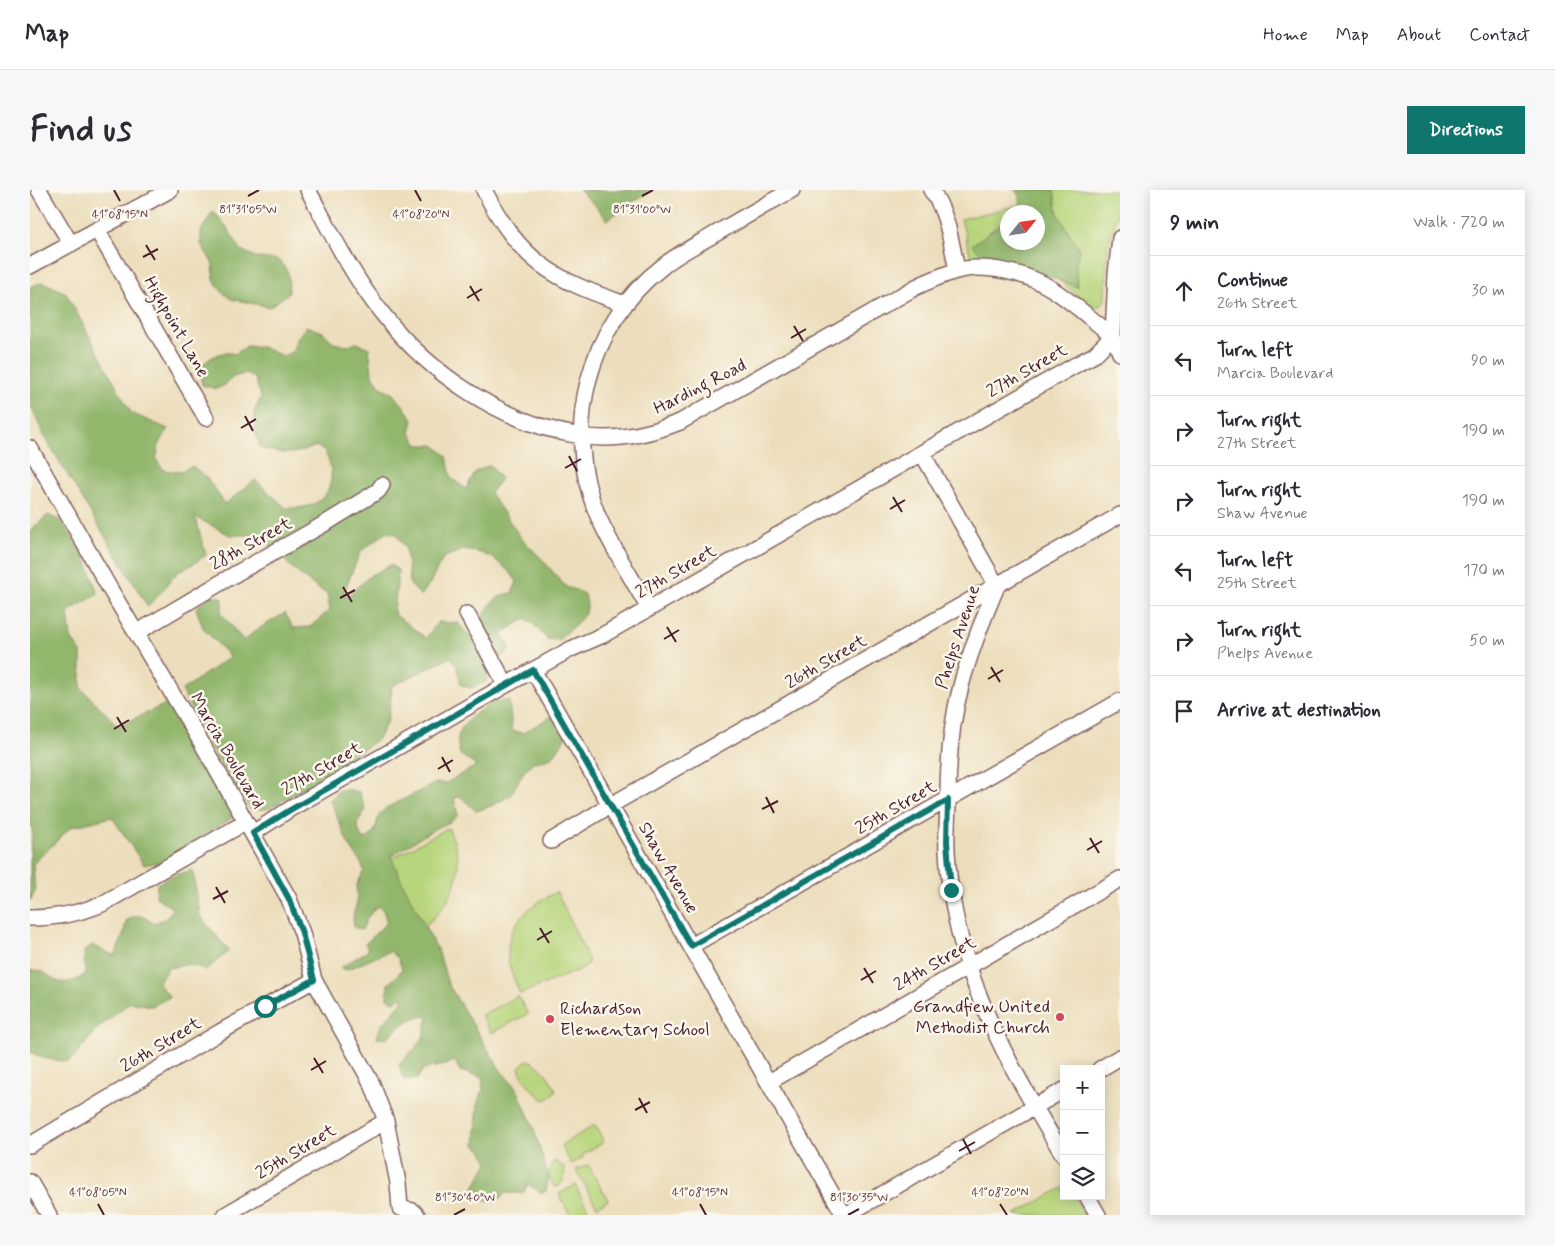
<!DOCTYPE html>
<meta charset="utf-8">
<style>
body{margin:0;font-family:Mynerve,sans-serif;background:#f7f7f7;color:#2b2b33}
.controls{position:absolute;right:15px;bottom:15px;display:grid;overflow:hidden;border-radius:0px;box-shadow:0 2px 12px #0003}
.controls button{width:45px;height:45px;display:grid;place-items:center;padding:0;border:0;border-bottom:1px solid #e1e1e2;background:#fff;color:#2b2b33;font:25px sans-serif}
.compass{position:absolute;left:970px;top:15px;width:45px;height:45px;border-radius:50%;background:#fff;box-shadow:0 2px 12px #0003;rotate:60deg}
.stop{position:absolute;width:15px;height:15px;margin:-11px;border:4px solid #0f766e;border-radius:50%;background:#fff}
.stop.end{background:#0f766e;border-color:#fff;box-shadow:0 1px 5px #0008}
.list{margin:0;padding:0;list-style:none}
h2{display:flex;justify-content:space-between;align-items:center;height:65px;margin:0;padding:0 20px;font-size:21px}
h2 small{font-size:16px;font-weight:400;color:#7c7c81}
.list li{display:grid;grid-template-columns:32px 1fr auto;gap:15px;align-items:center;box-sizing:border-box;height:70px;padding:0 20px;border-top:1px solid #e1e1e2}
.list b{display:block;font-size:19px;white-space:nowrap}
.list p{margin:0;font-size:16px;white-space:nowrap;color:#7c7c81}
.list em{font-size:16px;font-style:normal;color:#7c7c81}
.icon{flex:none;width:28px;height:28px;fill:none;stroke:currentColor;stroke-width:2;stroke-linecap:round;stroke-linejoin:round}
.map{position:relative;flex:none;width:1090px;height:1025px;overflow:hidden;border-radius:0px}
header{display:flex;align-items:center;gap:30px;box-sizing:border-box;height:70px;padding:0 25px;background:#fff;border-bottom:1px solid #e1e1e2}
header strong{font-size:24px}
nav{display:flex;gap:28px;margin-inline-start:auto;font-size:18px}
.intro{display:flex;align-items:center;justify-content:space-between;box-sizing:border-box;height:120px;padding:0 30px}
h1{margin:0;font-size:35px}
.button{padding:12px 22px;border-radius:0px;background:#0f766e;color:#fff;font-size:18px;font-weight:700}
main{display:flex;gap:30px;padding:0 30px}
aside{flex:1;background:#fff;border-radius:0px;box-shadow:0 2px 12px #0003}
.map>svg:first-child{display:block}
</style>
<header>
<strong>Map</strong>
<nav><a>Home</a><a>Map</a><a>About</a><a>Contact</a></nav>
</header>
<div class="intro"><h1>Find us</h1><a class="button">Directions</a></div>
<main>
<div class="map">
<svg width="1090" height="1025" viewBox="0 0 1090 1025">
<rect width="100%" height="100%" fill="#fbf7ec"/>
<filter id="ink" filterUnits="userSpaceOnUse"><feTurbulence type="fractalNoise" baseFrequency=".02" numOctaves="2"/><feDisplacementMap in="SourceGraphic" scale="10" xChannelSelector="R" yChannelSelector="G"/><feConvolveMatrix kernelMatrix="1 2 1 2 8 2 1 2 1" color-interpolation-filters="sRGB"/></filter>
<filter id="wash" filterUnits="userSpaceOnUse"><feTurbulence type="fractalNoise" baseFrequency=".0096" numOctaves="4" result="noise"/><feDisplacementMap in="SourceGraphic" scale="20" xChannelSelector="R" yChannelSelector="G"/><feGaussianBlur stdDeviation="1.12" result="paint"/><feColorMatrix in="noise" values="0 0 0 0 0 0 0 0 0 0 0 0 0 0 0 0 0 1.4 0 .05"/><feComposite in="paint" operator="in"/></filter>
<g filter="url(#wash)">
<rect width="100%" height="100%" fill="#ecdebc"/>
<!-- green -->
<path fill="#b7d57c" stroke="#807a54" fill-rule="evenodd" d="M989,0H1090V14L1078,57L1075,109L1072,115L1064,118L1060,116L1033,93L1001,74L941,67L931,29L994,14ZM978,22H1008V52H978Z
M418,638C439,675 425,713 393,737L359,670Z
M527,702L559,771L554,778L490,804C486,793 479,779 478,767C476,734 500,714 527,702Z
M488,806L498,824L461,843L451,825Z
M498,870C511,875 520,888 526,900C523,905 519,909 514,910C503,901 493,891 489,878L493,873Z
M565,935L574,952L552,965L554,967L541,974L531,955Z
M524,971L534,977C536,985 534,990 529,996L525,997C518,990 517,979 524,971Z
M558,975L578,1010L567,1017L546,980Z
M545,995L561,1025H540L529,1004Z
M1034,997V1006H1044L1055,1025H984Z"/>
<!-- forest -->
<path fill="#91b66c" stroke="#6e6a4c" d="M549,0H621L577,30L565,15Z
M984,0H1024L1028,24L1049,59L1046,76L1047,97L990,75L953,66L942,55L977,29L978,52H1008V22H987L992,18L988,4Z
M183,21L196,36L211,60L228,68L249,70L258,82L259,103L240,117L201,109L192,102L184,90L183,74L171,54V41Z
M13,92L36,103L101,223L138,239L129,255L126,269L133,280L149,282L162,276L176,287L195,314L225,290L256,318C267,318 281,318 290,310C304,299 304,277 295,263C293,260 289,258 286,256C263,266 254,264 230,258L226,244L224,222L231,207L225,188L217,183L203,187L195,195L186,199L172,195L169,178C181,167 189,160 205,164L217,156L232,157L253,166L262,162L267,149L276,136L293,142L304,153L316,156L327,153L339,158L342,184L351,197L361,202L373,215L383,230L380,242L388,255H404L417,266L421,288L436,299L445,282L460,275L471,289L460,303L491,348L511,368L536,397L546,400L555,405C556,409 557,413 557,417C557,427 537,441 529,450L517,449L501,431L493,430L471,444L480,457L477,463L471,467L456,447L451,432C459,415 462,407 482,403L487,392L480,382L463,368L448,362L433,360L413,368L400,393L391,406L379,393L378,375L375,357L366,344L357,342L331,361L314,401L315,408L341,385L361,375L368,380L364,424L396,448L408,432L428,433L443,450L459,479L456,492L441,498L431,495L427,476L421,467L362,496L358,530L348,549L291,588L238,619L221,620C194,584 172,541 152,500L200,467L173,438L166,418L182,405L193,408L191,423L212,449L215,450L225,441L255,423L263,438L280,437L300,420L297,404C270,388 251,367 230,345H200L165,327L176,365L160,376L148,382L118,417L14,246L0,214V97Z
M18,325L31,331L55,366L68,404L38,422L41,448L51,462V498L88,536L136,514L160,552L172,569L202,628L131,672L114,675L82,627L41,637L3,674L5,701L0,711V662L3,638L0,637V341Z
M465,511H479L482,541L493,543L522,526L537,544C526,563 527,569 503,572L493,583L480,606L461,616L446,621L431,607L424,608L428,625L420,632L406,638L361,666L372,692L409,763L418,794L471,881L487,899L503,936L519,988L516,1001L511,1003L498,994L493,1003H476L466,1011L446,1009L444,1008L442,1001L458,973L454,963L445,955L448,911L453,900L452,887L430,881L425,871L416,875L393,879L387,889H373L369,875C376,866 388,858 393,847C396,841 395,834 399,827C380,824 369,838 355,849L347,848L351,835L372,812L373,806L364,812L357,808L358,794L367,786L372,779L368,768L360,761L316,780L310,778L339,760L335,754L357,732L353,720L347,716L337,728L332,740L324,737L323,727L328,708L326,697L334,681L331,673L318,653L300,610L309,600H321L329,602L335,619L327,635L332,649C347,648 345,634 350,624C351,623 355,619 356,618L406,593H416L446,576L430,564C429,559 427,553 428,548C431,531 452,519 465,511Z
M163,680L170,726L199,761L176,780L160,774L138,778L128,793L140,807L122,816L100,812L65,841L47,864L38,872L14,868L0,862V781C11,778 17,785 25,790C33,795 49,791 55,784L54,761L62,755L85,766L94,743L96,731C108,723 112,725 123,733L135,729L143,719L126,707L127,694C139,687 150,683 163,680Z"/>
</g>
<g filter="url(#ink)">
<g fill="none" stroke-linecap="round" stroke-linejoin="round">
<!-- minor casing -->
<g stroke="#83625e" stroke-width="18">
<path id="minor" d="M9,0L41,54
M454,0C490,71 522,89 595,114
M901,0C918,23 921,53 927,80
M67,40L176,228
M1090,48L1086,84L1083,146L1090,163
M0,76L140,0
M0,258L80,399L174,557L259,709L272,743L284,790L342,894L356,931L368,993L370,1018L383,1021L387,1025
M892,263L967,396C953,429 940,461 931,496C921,533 918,570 918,608C918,626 916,644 917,661C919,700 927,740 939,777C960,843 998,907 1034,966
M619,419C602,388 582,358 568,326C531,240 558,134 632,77C646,65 664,56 680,47C707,31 735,15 762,0
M437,424L476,495
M106,443L207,383L296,333L348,301L352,295
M503,480L814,1025
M223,643L260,619L476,495L541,459L573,445L1049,173L1064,165L1083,146C1063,131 1044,113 1022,99C997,83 954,73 926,81C912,85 899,91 886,97L650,232C619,244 585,252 551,246C474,234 399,184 352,123C322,86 301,42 278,0
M521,651L581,615L1090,325
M0,728C26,728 48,724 72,714L216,632
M661,756L1090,511
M1070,879L1090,867
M739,892L1090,689
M0,955L190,842L284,790
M0,992L19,1025
M1057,1006L1068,1025
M195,1025L356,931
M816,1025L1034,900"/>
</g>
<!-- minor -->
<use href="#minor" stroke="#fff" stroke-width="15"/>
</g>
</g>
<g fill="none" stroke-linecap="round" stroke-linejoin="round" filter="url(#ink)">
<!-- route -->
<path stroke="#0f766e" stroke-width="6" d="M235,816L284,790L272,743L259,709L223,643L260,620L503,480L661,756L918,610L917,652L921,700"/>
</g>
<!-- ticks -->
<path fill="none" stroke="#4a1f2b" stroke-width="2" d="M84,0L90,11M385,0L391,11M218,6L229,0M612,6L623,0M116,55L125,70M113,67L128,59M440,96L449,111M437,108L452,99M764,136L773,151M761,148L776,139M215,226L223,241M211,238L226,229M539,266L547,281M535,278L551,269M863,307L872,322M860,319L875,310M313,397L322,412M310,408L325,400M637,437L646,452M634,449L649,440M961,477L970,492M958,489L973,480M87,527L96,542M84,539L99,530M412,567L420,582M408,579L423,570M736,607L744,623M732,619L748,611M1060,648L1069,663M1057,660L1072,651M186,697L195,713M183,709L198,701M510,738L519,753M507,750L522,741M834,778L843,793M831,790L846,781M284,868L293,883M281,880L296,871M609,908L617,923M605,920L620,912M933,949L941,964M929,961L945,952M68,1014L74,1025M670,1014L676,1025M970,1014L977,1025M424,1025L435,1019M818,1025L829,1019"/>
<!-- markers -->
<g fill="#d1495b" stroke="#fbf7ec" stroke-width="2">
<circle cx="1030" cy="827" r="5"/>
<circle cx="520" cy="829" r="5"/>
</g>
<g text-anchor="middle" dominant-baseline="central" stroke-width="5" stroke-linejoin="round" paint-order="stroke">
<!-- street labels -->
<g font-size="18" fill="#4a1f2b" stroke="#fbf7ec">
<text transform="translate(146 137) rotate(60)">Highpoint Lane</text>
<text transform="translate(997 181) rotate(-30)">27th Street</text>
<text transform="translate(670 197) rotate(-27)">Harding Road</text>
<text transform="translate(221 354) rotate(-29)">28th Street</text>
<text transform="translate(646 382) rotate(-30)">27th Street</text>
<text transform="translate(928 447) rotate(-72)">Phelps Avenue</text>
<text transform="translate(796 472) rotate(-30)">26th Street</text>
<text transform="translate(197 561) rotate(60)">Marcia Boulevard</text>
<text transform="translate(292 579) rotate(-30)">27th Street</text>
<text transform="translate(866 618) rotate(-30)">25th Street</text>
<text transform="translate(638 678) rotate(60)">Shaw Avenue</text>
<text transform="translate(905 774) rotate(-30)">24th Street</text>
<text transform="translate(131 855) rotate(-31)">26th Street</text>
<text transform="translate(266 962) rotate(-31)">25th Street</text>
</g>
<!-- poi labels -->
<g font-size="18" fill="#4a1f2b" stroke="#fbf7ec" text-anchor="end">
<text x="1020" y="817">Grandfiew United<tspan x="1020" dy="21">Methodist Church</tspan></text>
<text x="530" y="819" text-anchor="start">Richardson<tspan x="530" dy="21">Elementary School</tspan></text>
</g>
</g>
<g font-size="12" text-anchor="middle" fill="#4a1f2b" stroke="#fbf7ec" stroke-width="5" stroke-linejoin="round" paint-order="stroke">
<text x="218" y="23">81°31'05"W</text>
<text x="612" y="23">81°31'00"W</text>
<text x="90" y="28">41°08'15"N</text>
<text x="391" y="28">41°08'20"N</text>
<text x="68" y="1006">41°08'05"N</text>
<text x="670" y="1006">41°08'15"N</text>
<text x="970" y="1006">41°08'20"N</text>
<text x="435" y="1011">81°30'40"W</text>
<text x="829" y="1011">81°30'35"W</text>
</g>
</svg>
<div class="controls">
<button>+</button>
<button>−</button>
<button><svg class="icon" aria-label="layers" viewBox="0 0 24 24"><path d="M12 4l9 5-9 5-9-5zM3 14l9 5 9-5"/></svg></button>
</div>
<svg class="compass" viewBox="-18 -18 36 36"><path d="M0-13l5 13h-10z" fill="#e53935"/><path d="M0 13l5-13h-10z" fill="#7c7c81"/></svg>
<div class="stop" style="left:235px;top:816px"></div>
<div class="stop end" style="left:921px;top:700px"></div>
</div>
<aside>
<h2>9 min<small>Walk · 720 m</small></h2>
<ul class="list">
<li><svg class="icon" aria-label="ahead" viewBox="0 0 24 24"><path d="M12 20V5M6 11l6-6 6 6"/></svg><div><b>Continue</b><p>26th Street</p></div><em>30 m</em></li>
<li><svg class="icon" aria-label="left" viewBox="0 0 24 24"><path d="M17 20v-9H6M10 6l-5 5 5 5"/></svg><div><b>Turn left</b><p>Marcia Boulevard</p></div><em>90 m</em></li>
<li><svg class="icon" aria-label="right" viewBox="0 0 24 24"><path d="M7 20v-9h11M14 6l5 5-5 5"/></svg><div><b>Turn right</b><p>27th Street</p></div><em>190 m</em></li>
<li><svg class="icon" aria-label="right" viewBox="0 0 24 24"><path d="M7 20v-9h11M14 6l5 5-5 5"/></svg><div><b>Turn right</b><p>Shaw Avenue</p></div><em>190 m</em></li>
<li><svg class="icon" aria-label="left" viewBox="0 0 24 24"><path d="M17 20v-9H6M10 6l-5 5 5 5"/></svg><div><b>Turn left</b><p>25th Street</p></div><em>170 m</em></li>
<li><svg class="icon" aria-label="right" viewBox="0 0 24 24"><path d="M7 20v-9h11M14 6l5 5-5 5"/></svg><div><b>Turn right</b><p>Phelps Avenue</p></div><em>50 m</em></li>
<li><svg class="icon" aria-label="arrive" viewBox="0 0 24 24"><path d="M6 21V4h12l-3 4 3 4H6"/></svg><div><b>Arrive at destination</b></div></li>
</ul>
</aside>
</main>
